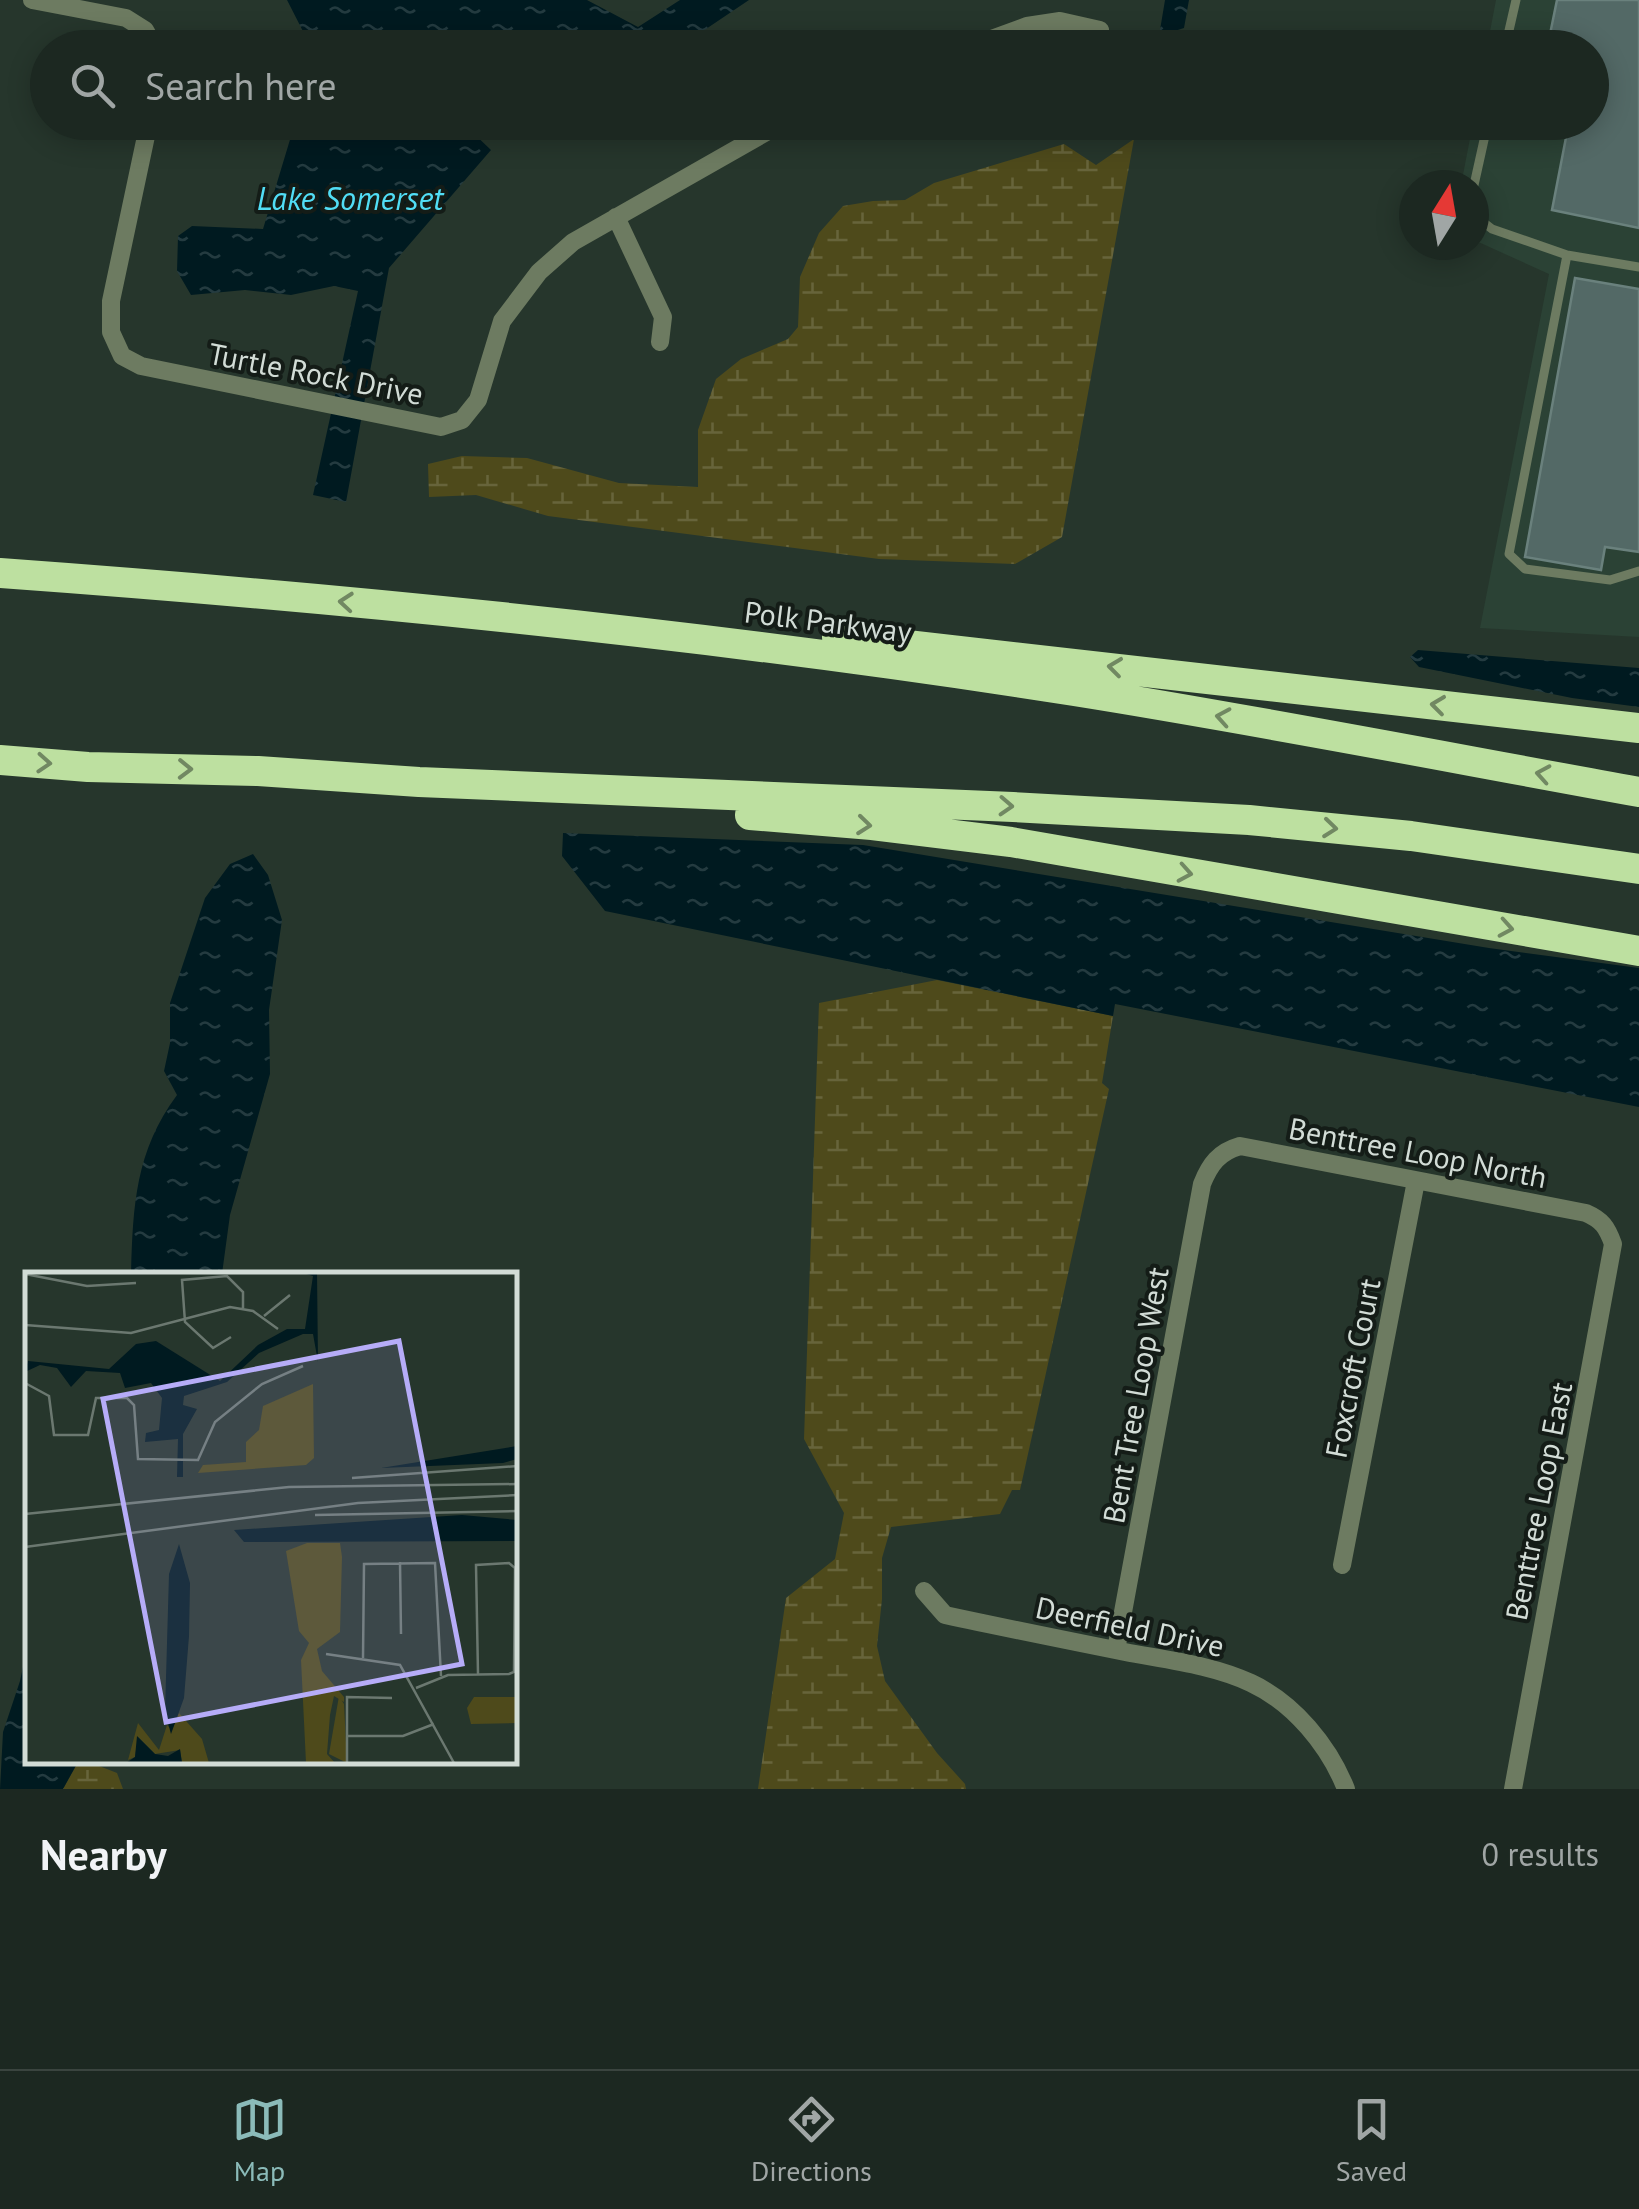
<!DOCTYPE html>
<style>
body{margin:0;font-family:"PT Sans",sans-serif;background:#25302a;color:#f1f3f6}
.compass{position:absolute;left:1399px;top:170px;width:90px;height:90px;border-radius:50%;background:#1c2821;box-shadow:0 5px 25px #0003;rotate:11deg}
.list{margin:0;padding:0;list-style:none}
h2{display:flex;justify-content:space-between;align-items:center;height:130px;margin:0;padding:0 40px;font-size:42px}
h2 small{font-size:32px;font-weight:400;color:#a0a6a5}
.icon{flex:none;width:55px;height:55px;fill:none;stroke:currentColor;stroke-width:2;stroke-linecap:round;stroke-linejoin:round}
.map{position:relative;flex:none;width:1639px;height:1789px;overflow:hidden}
.search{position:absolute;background:#1c2821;box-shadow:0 5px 25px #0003;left:30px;right:30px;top:30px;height:110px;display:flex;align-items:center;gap:25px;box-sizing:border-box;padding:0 35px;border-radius:55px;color:#a0a6a5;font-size:38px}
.sheet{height:280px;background:#1c2821}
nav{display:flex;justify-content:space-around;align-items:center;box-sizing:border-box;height:140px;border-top:2px solid #3a443f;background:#1c2821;font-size:28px;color:#a0a6a5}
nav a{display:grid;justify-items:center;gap:5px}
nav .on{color:#8bbbb9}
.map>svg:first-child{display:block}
</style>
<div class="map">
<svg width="1639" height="1789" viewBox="0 0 1639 1789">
<defs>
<pattern id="wetland-marsh" width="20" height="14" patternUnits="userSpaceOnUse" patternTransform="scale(2.5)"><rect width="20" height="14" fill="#4e4a1b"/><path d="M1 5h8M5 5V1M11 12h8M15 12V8" fill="none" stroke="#67643b"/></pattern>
<pattern id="water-ripples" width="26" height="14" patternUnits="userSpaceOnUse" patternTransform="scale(2.5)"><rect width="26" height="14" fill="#001a20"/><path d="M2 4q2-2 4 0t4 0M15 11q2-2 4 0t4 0" fill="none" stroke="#243b40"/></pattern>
</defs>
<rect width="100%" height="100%" fill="#26362c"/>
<!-- built -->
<path fill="#2b4235" d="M1496,0H1639V637L1480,628L1549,274L1474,240V185H1461L1473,123L1592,122V48L1487,47Z"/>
<!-- wetland -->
<path fill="url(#wetland-marsh)" d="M1134,139L1062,537L1015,564L879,559L548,516L476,495L429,497L428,464L462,456L527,458L619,483L698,487V430L716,379L741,359L788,339L798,327L800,277L819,233L843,206L873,201L905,200L934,183L1064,144L1096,165Z
M937,980L1113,1016L1102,1083L1109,1089L1020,1490H1012L1000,1514L891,1527L882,1558V1599L877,1646L885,1681L937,1753L965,1784L966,1789H758L786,1598L835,1559L844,1513L804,1439L819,1003Z
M78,1762H89L117,1773L123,1789H63Z"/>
<!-- water -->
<path fill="url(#water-ripples)" d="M287,0H587L638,27L680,0H749L706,29L676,41L599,39L558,48L311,47Z
M1165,0H1189L1184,28L1159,36Z
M295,123H442L468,128L491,150L389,268L346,502L313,495L358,291L334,286L291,295L245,290L191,295L177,271L178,236L192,226L263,229Z
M1418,650L1639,668V707L1572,698L1419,667L1410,657Z
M563,833L863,845L1489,948L1639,968V1107L1115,1004L1113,1016L605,911L562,856Z
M253,854L268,875L282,920L269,1010L270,1074L230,1215L222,1274H131C133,1206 135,1152 177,1095L164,1071L170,1043V1003L205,898L230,864Z
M27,1648L28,1762H78L63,1789H0L3,1732L20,1681Z"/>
<!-- building -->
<path fill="#536966" stroke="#6a817d" stroke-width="2.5" d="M1557,0H1639V228L1552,210L1569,122H1592V48H1563L1548,44Z
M1575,278L1639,289V552L1605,547L1601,570L1525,557Z"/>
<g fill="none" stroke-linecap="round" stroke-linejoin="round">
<!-- lane -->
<path stroke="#6d7b61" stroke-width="9" d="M1505,48L1516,0
M1474,185L1488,122
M1474,215L1492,229L1567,255
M1639,267L1567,255L1509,554L1525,569L1610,580L1639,571"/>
<!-- street -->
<path stroke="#6d7b61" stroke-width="18" d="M32,0L126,18L145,30L155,48
M967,48L1027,26L1060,21L1100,30
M149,122L111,301V332L122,356L141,366L441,427L462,420L478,400L502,321L539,272L573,242L784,122
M616,217L663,317L660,342
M1342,1565L1416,1181
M924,1591L945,1615C1005,1628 1065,1640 1125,1652C1167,1660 1213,1665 1251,1683C1294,1703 1329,1746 1346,1789
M1116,1650L1202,1184C1210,1164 1219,1152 1240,1146L1586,1213C1602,1220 1607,1227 1613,1244L1513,1789"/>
<!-- highway -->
<path stroke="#bde0a0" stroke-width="30" d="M0,573C359,599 718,635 1074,691C1263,721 1451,758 1639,792
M837,637L1639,728
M0,760L88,767L258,771L419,782L1013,807L1249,820L1411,836L1639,869
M750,815L872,825L1011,842L1639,951"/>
</g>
<!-- one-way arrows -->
<defs><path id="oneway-chevron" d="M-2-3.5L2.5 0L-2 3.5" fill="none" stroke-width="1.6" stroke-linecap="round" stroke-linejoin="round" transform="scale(2.5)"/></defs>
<g stroke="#718862">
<use href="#oneway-chevron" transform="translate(346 602) rotate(-175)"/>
<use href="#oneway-chevron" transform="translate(1115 667) rotate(-173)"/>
<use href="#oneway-chevron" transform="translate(1438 705) rotate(-173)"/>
<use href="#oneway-chevron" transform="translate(1223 717) rotate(-170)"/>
<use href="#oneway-chevron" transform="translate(44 763) rotate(4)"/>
<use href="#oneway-chevron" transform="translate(185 769) rotate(1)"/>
<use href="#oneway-chevron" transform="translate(1543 774) rotate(-170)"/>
<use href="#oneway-chevron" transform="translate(1006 806) rotate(3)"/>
<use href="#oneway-chevron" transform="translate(864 825) rotate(6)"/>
<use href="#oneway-chevron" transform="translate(1330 828) rotate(6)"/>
<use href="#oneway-chevron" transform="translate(1185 873) rotate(10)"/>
<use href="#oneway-chevron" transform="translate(1506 928) rotate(10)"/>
</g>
<g text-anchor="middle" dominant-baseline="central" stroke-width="8" stroke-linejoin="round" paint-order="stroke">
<!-- street labels -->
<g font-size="30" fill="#d2dcd6" stroke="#141c17">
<text transform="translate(316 373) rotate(11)">Turtle Rock Drive</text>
<text transform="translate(828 621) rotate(7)">Polk Parkway</text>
<text transform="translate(1418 1152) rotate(11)">Benttree Loop North</text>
<text transform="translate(1352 1368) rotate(-79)">Foxcroft Court</text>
<text transform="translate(1135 1395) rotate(-80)">Bent Tree Loop West</text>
<text transform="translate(1538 1501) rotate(-79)">Benttree Loop East</text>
<text transform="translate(1130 1626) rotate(12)">Deerfield Drive</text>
</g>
<!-- water labels -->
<g font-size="32" font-style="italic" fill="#51ddf5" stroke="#141c17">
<text x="350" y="198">Lake Somerset</text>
</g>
</g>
<!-- overview -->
<g transform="translate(25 1272)">
<rect width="492" height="492" fill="#26362c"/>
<path d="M288,112L289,186L281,193L173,201L178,193L221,190V170L234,158L238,134ZM282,271H315L317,285L315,360L292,377L297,399L319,425V430L309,424L305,443L302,482L310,491H281L276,388L284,371L274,359L261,279ZM449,425H492V451L446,452L442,436ZM154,441L177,467L184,491H157L155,478L130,482L113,465L110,485L103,488L113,451L134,478L142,453L147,458Z" fill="#4e4a1b"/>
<path d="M314,424L319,432L322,491L304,482Z" fill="#4e4a1b"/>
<path d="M278,1H292L293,90L288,62H278L234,81L202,110L159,124L158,133L172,137L158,162V205H152L153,167L120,170L121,161L134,158L137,126L126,111L100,116L95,101L61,99L46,115L32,96L15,93L0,100L3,89L84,97L111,72L131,69L195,109L233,73L262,57H280L288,4ZM492,174V187L478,191L356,196ZM437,243L492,248L493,269L219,270L209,258ZM154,272L165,311L164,364L159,426L146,462L140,440L144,302ZM112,464L130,482L143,484L155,477L157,491H101L110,485Z" fill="#001a20"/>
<path fill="none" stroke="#6b7870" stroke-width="2.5" d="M0,2L62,14L111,11M239,44L265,23M0,53L106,61L205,35L228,39L253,57M206,65L188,76L160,50L157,8L202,4L218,20V36M0,111L24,124L29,163H63L71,126H102L109,133L113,187L173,188L190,150L237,112L278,94M327,206L493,194M0,242L264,215L493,212M290,243L493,239M0,275L333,231L493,223M375,290L376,362M301,382L375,393L429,491M338,386L339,292L410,291L416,404M391,416L423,403L484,402L489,400L490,296L484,291L451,293L453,402M322,464H378L409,452M322,491V425L367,426"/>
<path fill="#b6acf8" fill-opacity="0.15" stroke="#b6acf8" stroke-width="5" d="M374,69L437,392L141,450L78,127Z"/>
<rect width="492" height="492" fill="none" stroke="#d2dcd6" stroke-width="5"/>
</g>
</svg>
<svg class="compass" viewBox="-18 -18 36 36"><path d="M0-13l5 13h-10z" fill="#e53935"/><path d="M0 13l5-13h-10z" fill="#a0a6a5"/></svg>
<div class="search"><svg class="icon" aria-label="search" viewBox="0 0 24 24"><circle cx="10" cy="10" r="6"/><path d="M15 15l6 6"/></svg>Search here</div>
</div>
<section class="sheet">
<h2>Nearby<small>0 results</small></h2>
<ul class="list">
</ul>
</section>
<nav>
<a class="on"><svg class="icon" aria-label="map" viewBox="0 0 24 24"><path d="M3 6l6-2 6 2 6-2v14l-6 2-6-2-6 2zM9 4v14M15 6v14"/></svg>Map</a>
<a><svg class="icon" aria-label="directions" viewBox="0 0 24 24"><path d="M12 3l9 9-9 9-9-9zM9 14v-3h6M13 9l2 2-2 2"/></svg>Directions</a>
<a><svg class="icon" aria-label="saved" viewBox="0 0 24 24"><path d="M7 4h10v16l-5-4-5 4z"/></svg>Saved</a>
</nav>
